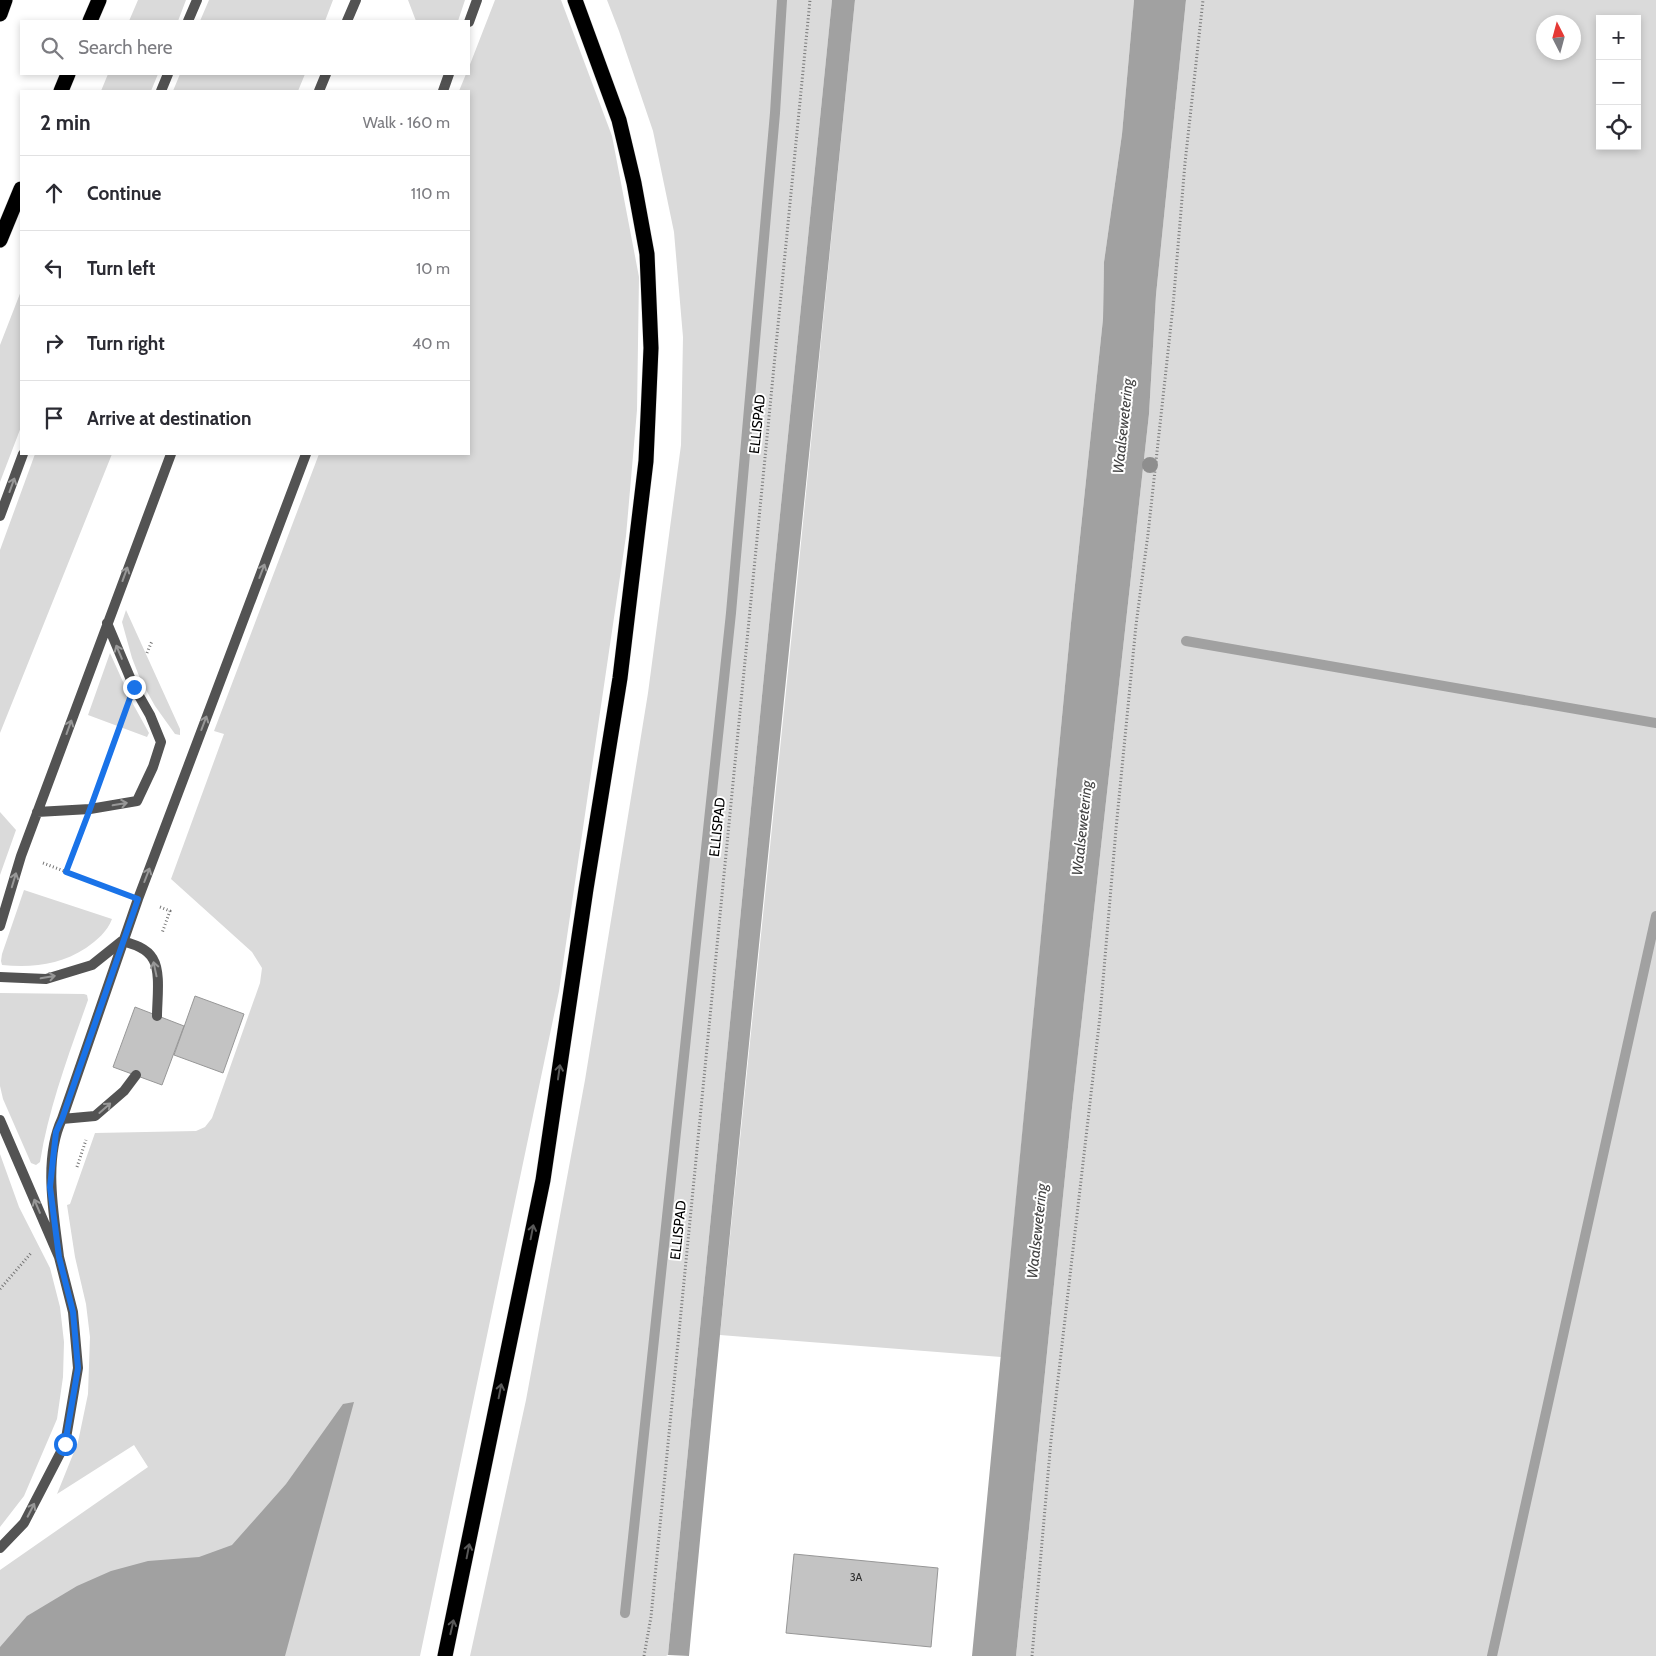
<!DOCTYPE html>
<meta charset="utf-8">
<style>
body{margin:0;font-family:Cabin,sans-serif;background:#f2f2f3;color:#2b2b33}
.controls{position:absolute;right:15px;top:15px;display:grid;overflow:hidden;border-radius:0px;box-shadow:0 2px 8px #0003}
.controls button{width:45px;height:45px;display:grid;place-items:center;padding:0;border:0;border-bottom:1px solid #e1e1e2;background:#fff;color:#2b2b33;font:25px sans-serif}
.compass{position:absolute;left:1536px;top:15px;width:45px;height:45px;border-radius:50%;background:#fff;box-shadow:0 2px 8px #0003;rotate:354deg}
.stop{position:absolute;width:15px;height:15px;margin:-11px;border:4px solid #1a73e8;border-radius:50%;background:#fff}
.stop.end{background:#1a73e8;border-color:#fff;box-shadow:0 1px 5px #0008}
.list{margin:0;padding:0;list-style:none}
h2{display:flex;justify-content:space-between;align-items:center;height:65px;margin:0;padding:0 20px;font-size:21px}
h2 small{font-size:16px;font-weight:400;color:#7c7c81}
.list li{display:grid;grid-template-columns:32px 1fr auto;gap:15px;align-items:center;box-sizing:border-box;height:75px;padding:0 20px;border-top:1px solid #e1e1e2}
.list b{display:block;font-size:19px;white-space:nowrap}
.list em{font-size:16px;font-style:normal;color:#7c7c81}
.icon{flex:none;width:28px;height:28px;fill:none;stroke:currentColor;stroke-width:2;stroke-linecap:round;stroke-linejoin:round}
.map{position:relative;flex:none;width:1656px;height:1656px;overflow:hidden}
.search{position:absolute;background:#fff;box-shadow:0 2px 8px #0003;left:20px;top:20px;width:450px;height:55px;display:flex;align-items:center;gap:12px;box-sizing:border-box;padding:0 18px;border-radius:0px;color:#7c7c81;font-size:19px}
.panel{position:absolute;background:#fff;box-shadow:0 2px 8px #0003;left:20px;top:90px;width:450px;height:365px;border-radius:0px}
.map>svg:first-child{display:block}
</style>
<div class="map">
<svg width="1656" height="1656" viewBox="0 0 1656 1656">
<rect width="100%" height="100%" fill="#fff"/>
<!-- green -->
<path fill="#dadada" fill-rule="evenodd" d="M138,0H186L178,21H129Z
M209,0H333L325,21H200Z
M408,0H465L458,21H416Z
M495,0H561L612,136L639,277L637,410L626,536L559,991L420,1656H0V1570L148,1467L134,1445L57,1494L78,1442L88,1394L90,1337L86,1304L75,1257L67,1205L70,1204L95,1133L196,1131L205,1127L212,1118L260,983L262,968L252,952L171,879L224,734L214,731L319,454H469V91H459L466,74H469V67Z
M607,0H832L772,594L668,1655L666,1656H470L526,1400L585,1080L648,693L681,445L683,337L674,232L653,131L619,31Z
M855,0H1134L1122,134L1104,262L1103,319L1071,623L1001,1357L720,1335L796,593Z
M1186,0H1656V1656H1016L1072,1108L1149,414L1156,295ZM1600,19H1637V146H1600ZM1544,22H1574V52H1544Z
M108,74H158L151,91H101Z
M180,74H305L298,91H173Z
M21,291V427L0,482V345Z
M35,454H112L0,733V550Z
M126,610L180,729V735L175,734L155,706L141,681L132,658L122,622Z
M110,653L133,704L149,733L147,737L88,715Z
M0,812L16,830L0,875Z
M24,890L112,919C107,932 97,940 86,948C60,965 32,968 2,965L1,961L2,954Z
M0,993L84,994L87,995L88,1000C69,1054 49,1106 40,1162L36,1165L31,1163L3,1099L0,1086Z
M0,1154L19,1207L50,1268L60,1307L64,1342L63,1377L57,1419L24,1496L0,1527Z"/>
<!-- water -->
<path fill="#a1a1a1" d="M832,0H855C800,552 741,1104 689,1656L668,1655L772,594Z
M1134,0H1186L1156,295L1149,414L1072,1108L1016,1656H972L1071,623L1103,319L1104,262L1122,134Z
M354,1402L285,1656H0V1647L27,1616L77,1586L111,1571L148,1561L199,1557L232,1545L286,1484L343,1404Z"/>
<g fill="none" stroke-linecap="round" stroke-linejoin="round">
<!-- stream -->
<path stroke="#a1a1a1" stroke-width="10" d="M1186,641L1656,723
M625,1613L731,613L775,113L782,0
M1492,1656L1656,916"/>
</g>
<!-- building -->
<path fill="#c3c3c3" stroke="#979797" d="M195,996L244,1014L223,1073L174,1055Z
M135,1007L184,1026L162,1085L113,1067Z
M794,1554L938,1568L931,1647L786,1633Z"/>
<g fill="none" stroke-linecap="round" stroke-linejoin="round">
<!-- motorway casing -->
<g stroke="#dbdbdb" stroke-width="16">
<path id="motorway" d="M0,14L5,0
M90,21L99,0
M61,91L68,74
M0,240L21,189
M445,1656L543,1180L586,889L620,678L646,461L651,348L647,254L634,183L619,120L575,0"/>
</g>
<!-- path -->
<path stroke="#757575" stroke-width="3" stroke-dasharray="1 2.5" stroke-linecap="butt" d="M147,653L152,641
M99,785L124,715
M43,863L116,891
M65,872L81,833
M160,907L170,911L162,933
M77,1167L86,1140
M0,1289L32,1252
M644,1656L651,1617L810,0
M1032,1656L1051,1440L1100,1016L1116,829L1136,625L1148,534L1173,306L1185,163L1203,0"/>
<!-- service -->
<path stroke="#535353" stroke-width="10" d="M188,21L197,0
M347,21L356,0
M469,22L477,0
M161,91L168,74
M319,91L326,74
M443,91L449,74
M0,516L23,454
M37,812L90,809L137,801L153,767L161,742L150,715L134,687L107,623
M0,926L21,856L171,454
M0,977L46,979L92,965L122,941C133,944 147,948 153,959C161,972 157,1000 157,1016
M62,1119L95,1116L124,1091L136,1075
M0,1120L59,1257L73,1312L78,1368L65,1444L24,1523L0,1548
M59,1257C54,1215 43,1159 62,1119L138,899L306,454"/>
<!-- motorway -->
<use href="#motorway" stroke="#000" stroke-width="15"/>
</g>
<!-- trees -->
<circle fill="#8e8e8e" cx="1150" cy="465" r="8"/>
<!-- one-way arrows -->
<defs><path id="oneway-shaft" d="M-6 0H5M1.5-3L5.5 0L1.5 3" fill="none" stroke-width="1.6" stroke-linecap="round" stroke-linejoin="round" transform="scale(1.25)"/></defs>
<g stroke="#989898">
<use href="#oneway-shaft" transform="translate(12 485) rotate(-70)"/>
<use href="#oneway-shaft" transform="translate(262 571) rotate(-69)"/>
<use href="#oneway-shaft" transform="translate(125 574) rotate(-70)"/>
<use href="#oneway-shaft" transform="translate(119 652) rotate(-113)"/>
<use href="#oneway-shaft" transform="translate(204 723) rotate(-69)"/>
<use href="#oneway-shaft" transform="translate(69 727) rotate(-70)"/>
<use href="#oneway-shaft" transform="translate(120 804) rotate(-10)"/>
<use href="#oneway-shaft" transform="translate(147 875) rotate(-69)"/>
<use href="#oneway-shaft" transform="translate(14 880) rotate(-73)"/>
<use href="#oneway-shaft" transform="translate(155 969) rotate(-102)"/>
<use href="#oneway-shaft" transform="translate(48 977) rotate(-10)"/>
<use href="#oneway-shaft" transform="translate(105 1108) rotate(-41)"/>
<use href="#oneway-shaft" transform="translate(37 1206) rotate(-113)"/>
<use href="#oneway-shaft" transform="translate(31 1510) rotate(-63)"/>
</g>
<g stroke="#595959">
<use href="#oneway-shaft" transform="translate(559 1072) rotate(-82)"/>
<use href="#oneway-shaft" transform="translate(532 1232) rotate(-79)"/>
<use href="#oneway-shaft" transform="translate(500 1391) rotate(-79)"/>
<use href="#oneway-shaft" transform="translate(468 1551) rotate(-79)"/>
<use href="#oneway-shaft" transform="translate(452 1627) rotate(-77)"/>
</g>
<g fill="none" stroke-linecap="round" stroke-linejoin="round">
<!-- route -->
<path stroke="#1a73e8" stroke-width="6" d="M65,1444L78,1368L73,1312L59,1257L50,1187L56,1132L62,1119L138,899L66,872L90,809L134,687"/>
</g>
<g text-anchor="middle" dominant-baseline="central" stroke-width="4" stroke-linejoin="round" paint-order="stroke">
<!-- number labels -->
<g font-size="11" fill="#313131">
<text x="856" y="1577">3A</text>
</g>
<!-- street labels -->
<g font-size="14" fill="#000" stroke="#fff">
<text transform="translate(757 424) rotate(-84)">ELLISPAD</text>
<text transform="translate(717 827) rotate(-84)">ELLISPAD</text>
<text transform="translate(678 1230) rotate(-84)">ELLISPAD</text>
</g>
<!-- water labels -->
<g font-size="15" font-style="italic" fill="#424242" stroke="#fff">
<text transform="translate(1123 426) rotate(-84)">Waalsewetering</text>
<text transform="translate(1082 828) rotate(-84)">Waalsewetering</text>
<text transform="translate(1037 1231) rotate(-84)">Waalsewetering</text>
</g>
</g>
</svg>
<div class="controls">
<button>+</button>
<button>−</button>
<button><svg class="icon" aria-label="locate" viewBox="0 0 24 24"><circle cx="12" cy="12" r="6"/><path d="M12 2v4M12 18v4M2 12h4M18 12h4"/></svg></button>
</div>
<svg class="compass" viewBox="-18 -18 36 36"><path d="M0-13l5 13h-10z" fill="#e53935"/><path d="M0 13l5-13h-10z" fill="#7c7c81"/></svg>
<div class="stop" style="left:65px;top:1444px"></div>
<div class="stop end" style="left:134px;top:687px"></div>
<div class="search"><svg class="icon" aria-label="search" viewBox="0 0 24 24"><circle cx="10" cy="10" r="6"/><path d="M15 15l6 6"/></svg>Search here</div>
<section class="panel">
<h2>2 min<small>Walk · 160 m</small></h2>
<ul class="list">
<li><svg class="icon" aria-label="ahead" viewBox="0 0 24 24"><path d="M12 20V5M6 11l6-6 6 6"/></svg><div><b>Continue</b></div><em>110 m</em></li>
<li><svg class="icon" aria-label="left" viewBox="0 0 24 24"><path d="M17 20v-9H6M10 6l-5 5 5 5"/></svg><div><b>Turn left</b></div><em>10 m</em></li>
<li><svg class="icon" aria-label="right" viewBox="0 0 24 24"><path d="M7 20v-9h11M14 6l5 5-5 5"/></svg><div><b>Turn right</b></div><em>40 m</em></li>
<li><svg class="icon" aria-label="arrive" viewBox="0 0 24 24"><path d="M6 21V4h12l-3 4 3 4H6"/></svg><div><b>Arrive at destination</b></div></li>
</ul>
</section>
</div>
